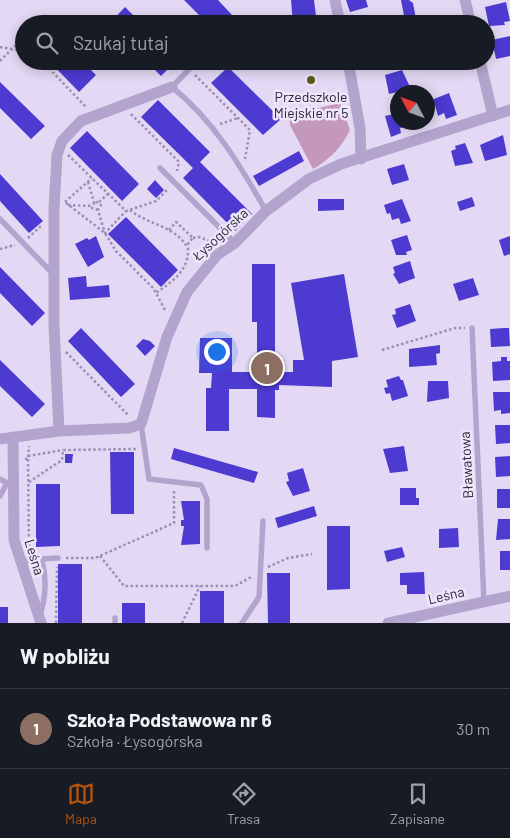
<!DOCTYPE html>
<html lang="pl">
<meta charset="utf-8">
<style>
body{margin:0;font-family:Barlow,sans-serif;background:#20242c;color:#f1f3f6}
.compass{position:absolute;left:390px;top:85px;width:45px;height:45px;border-radius:50%;background:#171b24;box-shadow:0 2px 12px #0003;rotate:311deg}
.you{position:absolute;left:216px;top:351px;width:18px;height:18px;margin:-12px;border:4px solid #fff;border-radius:50%;background:#1a73e8;box-shadow:0 0 0 8px #1a73e833}
.badge{display:grid;place-items:center;width:32px;height:32px;border-radius:50%;background:#b45309;color:#fff;font-size:16px;font-weight:700}
.pin{position:absolute;translate:-50% -50%;border:2px solid #fff;box-shadow:0 1px 5px #0006}
.list{margin:0;padding:0;list-style:none}
h2{display:flex;justify-content:space-between;align-items:center;height:65px;margin:0;padding:0 20px;font-size:21px}
h2 small{font-size:16px;font-weight:400;color:#9ea1a6}
.list li{display:grid;grid-template-columns:32px 1fr auto;gap:15px;align-items:center;box-sizing:border-box;height:80px;padding:0 20px;border-top:1px solid #363941}
.list b{display:block;font-size:19px;white-space:nowrap}
.list p{margin:0;font-size:16px;white-space:nowrap;color:#9ea1a6}
.list em{font-size:16px;font-style:normal;color:#9ea1a6}
.icon{flex:none;width:28px;height:28px;fill:none;stroke:currentColor;stroke-width:2;stroke-linecap:round;stroke-linejoin:round}
.map{position:relative;flex:none;width:510px;height:623px;overflow:hidden}
.search{position:absolute;background:#171b24;box-shadow:0 2px 12px #0003;left:15px;right:15px;top:15px;height:55px;display:flex;align-items:center;gap:12px;box-sizing:border-box;padding:0 18px;border-radius:28px;color:#9ea1a6;font-size:19px}
.sheet{height:145px;background:#171b24}
nav{display:flex;justify-content:space-around;align-items:center;box-sizing:border-box;height:70px;border-top:1px solid #363941;background:#171b24;font-size:14px;color:#9ea1a6}
nav a{display:grid;justify-items:center;gap:2px}
nav .on{color:#b45309}
.map>svg:first-child{display:block}
</style>
<div class="map">
<svg width="510" height="623" viewBox="0 0 510 623">
<rect width="100%" height="100%" fill="#e4d9f4"/>
<!-- green -->
<path fill="#c498ba" d="M340,103L350,130C342,147 330,159 313,169L290,125L289,115Z"/>
<!-- building -->
<path fill="#4d3ad1" d="M184,0H218L232,15L223,24H208Z
M291,0H314L317,24H293Z
M346,0H366L368,7L350,12Z
M401,0H409L413,3L416,19L405,21Z
M506,2L510,21L504,22L505,25L489,26L485,7Z
M125,7L142,24H109Z
M510,36V56L496,59L492,40Z
M49,61H82L96,75L79,92Z
M146,61H176L161,76Z
M228,67L281,119L263,135L211,83Z
M402,70L411,89L389,94L385,75Z
M0,82L45,126L31,139L0,108Z
M449,93L457,115L446,119L444,113L438,116L435,105L430,106L429,101Z
M158,100L210,152L200,162L252,214L235,231L183,178L193,168L141,117Z
M398,113V122H404L405,127L400,128L401,133L391,137L385,116Z
M87,131L139,184L122,201L70,148Z
M503,135L507,155L485,161L480,145Z
M465,143L473,163L455,166L451,151L456,149L455,146Z
M299,151L304,161L259,186L253,176Z
M404,164L409,180L392,185L387,169Z
M0,174L43,221L29,233L0,201Z
M155,180L164,190L156,198L147,189Z
M472,197L475,206L460,211L457,202Z
M318,199H344V210L318,211Z
M402,199L411,221L401,224L399,218L392,220L390,213L387,214L384,205Z
M126,217L178,270L161,287L108,234Z
M407,235L412,250L406,252L407,255H396L391,240Z
M96,236L104,257L88,267L75,244L87,238L89,240Z
M510,236V254L504,256L499,240Z
M410,261L415,278L399,284L393,274L395,273L393,267Z
M252,264H275V372H293V360H304L291,283L344,274L358,357L332,361V387L279,385V390H275V418L257,417V389H229V431H206V388H211L212,373H199L200,338H232V372H257V322H252Z
M0,267L45,313L32,326L0,293Z
M86,276L87,287L109,285L110,297L70,300L68,278Z
M473,278L479,295L459,301L453,284Z
M410,304L416,321L397,328L392,315L396,314L395,309Z
M81,328L135,384L121,397L68,341Z
M504,328H509L510,346L491,347L490,329Z
M143,339L150,341L155,346L145,356L136,346Z
M440,345V353L436,354L437,365L409,367V349Z
M501,357H507V361H510V380L493,381L492,362L501,361Z
M0,360L45,404L32,417L0,386Z
M399,376L401,380H403L408,396L392,401L390,393L386,394L384,388L388,387L386,380Z
M428,381H448L449,398L427,402Z
M493,392H510V413L501,414V410L494,411Z
M495,425H510V443L496,444Z
M404,446L408,471L390,473L383,449Z
M174,448L258,472L254,483L171,459Z
M110,452H134V514H111Z
M65,454H73L72,463H65Z
M510,456V476L496,477L495,457Z
M303,468L310,491L293,496L286,482L289,481L287,473Z
M36,484H60V546L36,547Z
M400,488H416V498H419V505H400Z
M497,489H510V508H497Z
M181,501H200V544L181,545L184,526H181V520H184Z
M314,506L317,516L278,528L275,518Z
M498,519H510V539L496,540Z
M327,526H350V589L327,590Z
M458,528L459,547L439,548V529Z
M402,547L405,557L387,562L384,551Z
M500,551H510V570H500Z
M58,564H82V623H58Z
M424,572L425,594H407V585H400V573Z
M267,573H290V623H268Z
M200,591H224V623H200Z
M122,603H145V623H122Z
M0,607H8V623H0Z"/>
<g fill="none" stroke-linecap="round" stroke-linejoin="round">
<!-- path -->
<path stroke="#9c8eb9" stroke-width="2.5" stroke-dasharray="2.5 2.5" stroke-linecap="butt" d="M0,47L24,51
M0,61L21,40L24,43
M42,61L86,107
M195,75L250,130L245,159
M131,114L179,162L177,171
M220,124L238,118
M68,155L126,211L156,201L168,189
M88,182L94,202
M65,202L92,178
M99,202L108,194
M66,203L105,233L116,251L154,289L166,312
M68,205L91,206
M98,210L92,208L95,201L101,205L98,210L105,233L126,211
M130,210C148,225 177,226 188,249C189,270 172,282 156,293
M169,230L176,222L193,238L186,246
M28,238L42,225
M193,238L199,237L215,243
M0,249L15,245
M382,350L455,328H465
M66,352L129,416
M28,456L63,450
M25,459H28L29,446
M28,459L29,548
M29,482L62,460L63,450L137,449
M100,556L124,586H235L253,576
M66,558H95L174,523V491
M268,567L288,558L312,554
M56,623L57,567
M182,623L200,586"/>
<!-- lane -->
<path stroke="#b2a4cd" stroke-width="5.5" d="M197,61L172,87C214,121 240,165 266,211
M258,61L282,65
M160,168L235,243
M0,219L53,274
M472,328L484,602
M141,424L149,479L201,485L207,499V548
M0,479L7,483L14,484
M0,496L7,483
M41,559L58,558
M21,562L41,559C47,576 46,597 40,615
M115,623V618
M242,623L259,597L263,521"/>
<!-- street -->
<path stroke="#b2a4cd" stroke-width="11" d="M335,0L340,24
M465,0L471,24
M348,61L360,128L361,159
M480,61L493,116
M59,431L54,325V209L57,155L62,141L81,121L172,87
M13,437L14,540L41,623
M0,439L59,431L129,428L141,424L167,337L187,292L217,255L235,243L266,211L309,179L341,164L510,110
M388,623L510,596"/>
</g>
<!-- markers -->
<circle fill="#5d5918" stroke="#efe6fb" stroke-width="2" cx="311" cy="80" r="5"/>
<g text-anchor="middle" dominant-baseline="central" stroke-width="5" stroke-linejoin="round" paint-order="stroke">
<!-- poi labels -->
<g font-size="14" fill="#2a2637" stroke="#efe6fb">
<text x="311" y="96">Przedszkole<tspan x="311" dy="16">Miejskie nr 5</tspan></text>
</g>
<!-- street labels -->
<g font-size="14" fill="#2a2637" stroke="#efe6fb">
<text transform="translate(220 234) rotate(-43)">Łysogórska</text>
<text transform="translate(466 465) rotate(-93)">Bławatowa</text>
<text transform="translate(35 557) rotate(73)">Leśna</text>
<text transform="translate(446 595) rotate(-13)">Leśna</text>
</g>
</g>
</svg>
<svg class="compass" viewBox="-18 -18 36 36"><path d="M0-13l5 13h-10z" fill="#e53935"/><path d="M0 13l5-13h-10z" fill="#9ea1a6"/></svg>
<div class="you"></div>
<div class="pin badge" style="left:267px;top:368px;background:#8d6e63">1</div>
<div class="search"><svg class="icon" aria-label="search" viewBox="0 0 24 24"><circle cx="10" cy="10" r="6"/><path d="M15 15l6 6"/></svg>Szukaj tutaj</div>
</div>
<section class="sheet">
<h2>W pobliżu<small></small></h2>
<ul class="list">
<li><span class="badge" style="background:#8d6e63">1</span><div><b>Szkoła Podstawowa nr 6</b><p>Szkoła · Łysogórska</p></div><em>30 m</em></li>
</ul>
</section>
<nav>
<a class="on"><svg class="icon" aria-label="map" viewBox="0 0 24 24"><path d="M3 6l6-2 6 2 6-2v14l-6 2-6-2-6 2zM9 4v14M15 6v14"/></svg>Mapa</a>
<a><svg class="icon" aria-label="directions" viewBox="0 0 24 24"><path d="M12 3l9 9-9 9-9-9zM9 14v-3h6M13 9l2 2-2 2"/></svg>Trasa</a>
<a><svg class="icon" aria-label="saved" viewBox="0 0 24 24"><path d="M7 4h10v16l-5-4-5 4z"/></svg>Zapisane</a>
</nav>
